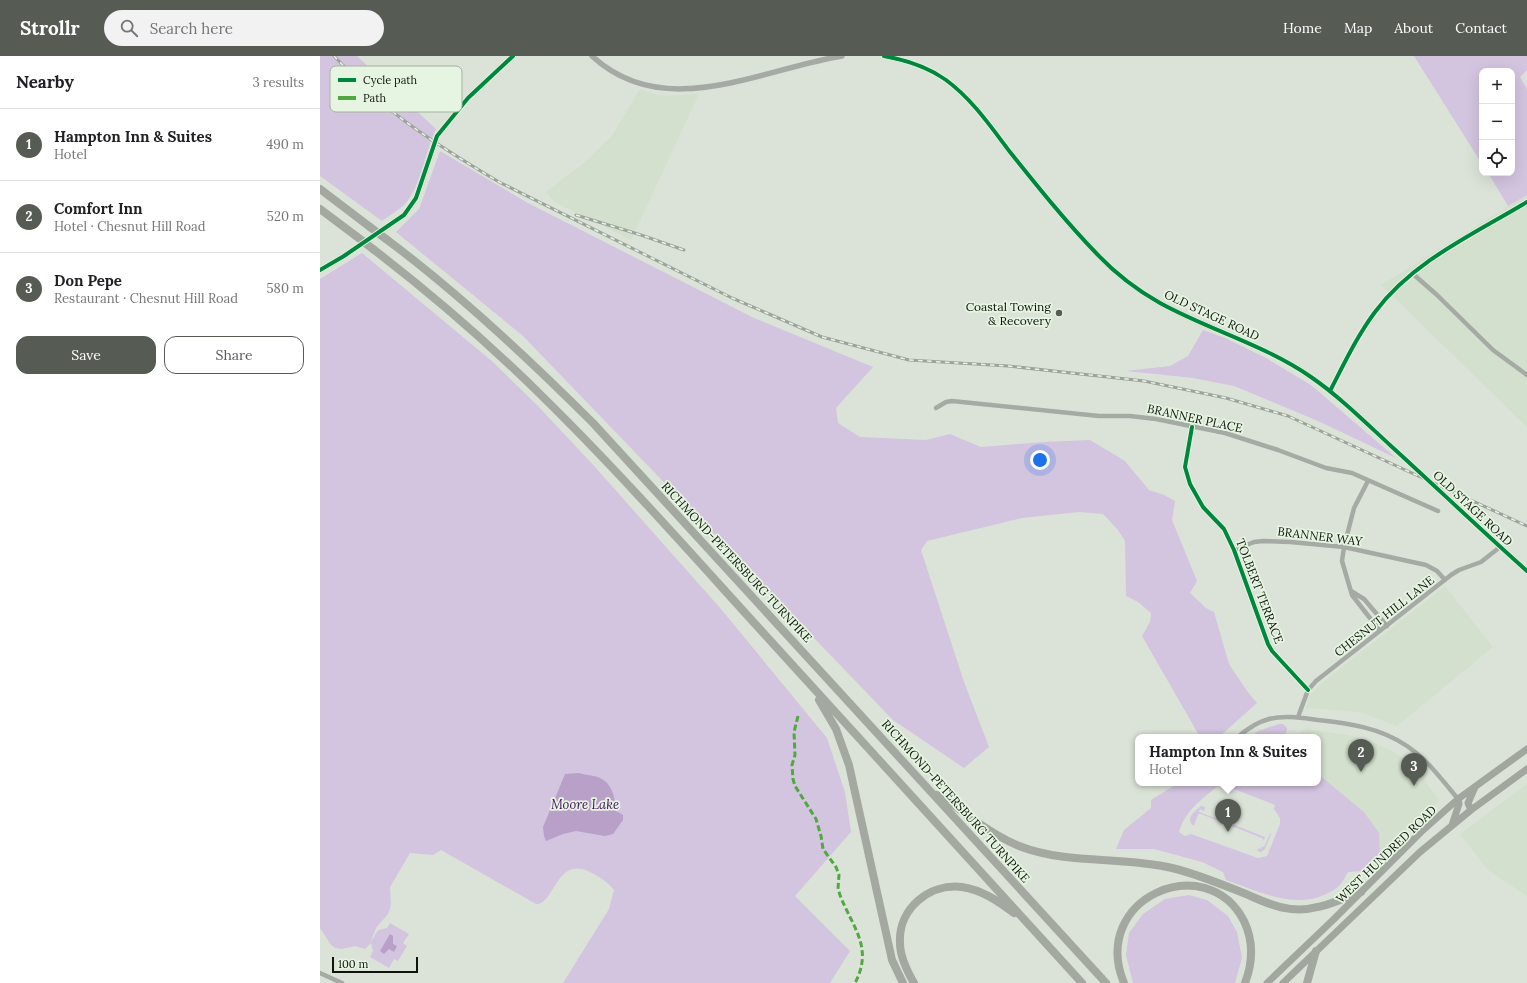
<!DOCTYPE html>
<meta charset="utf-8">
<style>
body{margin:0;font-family:Lora,serif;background:#f2f2f2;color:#202124}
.controls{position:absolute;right:12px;top:12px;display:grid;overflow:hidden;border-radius:8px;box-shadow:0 4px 16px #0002}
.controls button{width:36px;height:36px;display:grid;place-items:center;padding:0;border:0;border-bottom:1px solid #e0e0e0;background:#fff;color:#202124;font:20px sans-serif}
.scale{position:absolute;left:12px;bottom:10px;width:86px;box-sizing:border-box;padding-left:4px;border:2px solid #0f130d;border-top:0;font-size:11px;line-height:14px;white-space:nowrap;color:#0f130d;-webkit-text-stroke:3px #e6f5e1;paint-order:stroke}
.you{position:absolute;left:720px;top:404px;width:14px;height:14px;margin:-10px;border:3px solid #fff;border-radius:50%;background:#1a73e8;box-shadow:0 0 0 6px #1a73e833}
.badge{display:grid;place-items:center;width:26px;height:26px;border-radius:50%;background:#565c54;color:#fff;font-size:13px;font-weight:700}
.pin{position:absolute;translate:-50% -33px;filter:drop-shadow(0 1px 2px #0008)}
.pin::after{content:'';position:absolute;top:21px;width:14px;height:12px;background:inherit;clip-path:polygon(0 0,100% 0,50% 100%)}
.popup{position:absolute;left:815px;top:678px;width:186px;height:52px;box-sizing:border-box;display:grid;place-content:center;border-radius:8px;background:#fff;filter:drop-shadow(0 1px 3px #0005);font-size:13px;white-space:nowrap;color:#757577}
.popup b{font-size:15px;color:#202124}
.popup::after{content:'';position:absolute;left:50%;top:100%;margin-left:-8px;border:8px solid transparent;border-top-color:#fff}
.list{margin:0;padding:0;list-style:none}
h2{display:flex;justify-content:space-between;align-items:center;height:52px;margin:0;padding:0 16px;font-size:17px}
h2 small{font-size:13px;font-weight:400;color:#757577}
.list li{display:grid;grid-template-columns:26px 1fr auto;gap:12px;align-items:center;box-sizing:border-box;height:72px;padding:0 16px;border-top:1px solid #e0e0e0}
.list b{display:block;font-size:15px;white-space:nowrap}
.list p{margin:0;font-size:13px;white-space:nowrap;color:#757577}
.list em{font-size:13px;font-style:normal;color:#757577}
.actions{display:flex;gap:8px;padding:12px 16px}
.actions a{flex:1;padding:9px 0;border:1px solid #565c54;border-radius:12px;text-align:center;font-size:14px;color:#565c54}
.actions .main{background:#565c54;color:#fff}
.icon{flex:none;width:22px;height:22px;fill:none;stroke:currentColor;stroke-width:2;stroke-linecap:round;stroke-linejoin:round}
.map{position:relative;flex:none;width:1207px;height:927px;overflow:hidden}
header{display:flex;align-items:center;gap:24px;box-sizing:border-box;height:56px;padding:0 20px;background:#565c54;color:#fff}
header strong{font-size:19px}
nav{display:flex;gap:22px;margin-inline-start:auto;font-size:14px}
.search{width:280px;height:36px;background:#f2f2f2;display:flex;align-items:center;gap:10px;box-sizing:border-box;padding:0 14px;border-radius:22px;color:#757577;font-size:15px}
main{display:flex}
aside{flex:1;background:#fff}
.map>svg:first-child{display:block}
</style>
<header>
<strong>Strollr</strong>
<div class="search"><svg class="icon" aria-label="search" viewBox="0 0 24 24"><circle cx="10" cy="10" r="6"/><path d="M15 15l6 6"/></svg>Search here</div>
<nav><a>Home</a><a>Map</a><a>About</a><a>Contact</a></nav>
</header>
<main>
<aside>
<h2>Nearby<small>3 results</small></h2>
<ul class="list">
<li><span class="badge">1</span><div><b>Hampton Inn &amp; Suites</b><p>Hotel</p></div><em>490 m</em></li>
<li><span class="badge">2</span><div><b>Comfort Inn</b><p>Hotel · Chesnut Hill Road</p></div><em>520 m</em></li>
<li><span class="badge">3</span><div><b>Don Pepe</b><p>Restaurant · Chesnut Hill Road</p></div><em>580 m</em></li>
</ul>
<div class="actions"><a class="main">Save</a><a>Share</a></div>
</aside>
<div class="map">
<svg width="1207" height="927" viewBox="0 0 1207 927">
<rect width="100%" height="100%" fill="#dbe3d8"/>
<!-- built -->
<path fill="#d2e0cd" d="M320,33L341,40L379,38L311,184L235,146L226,136L266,105L291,81Z
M1207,139V371L1061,229Z
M1125,530L1173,591L1077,670L1039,656L986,652L988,643L998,630Z
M985,673L1028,679L1052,686L1074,696L1095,711L1119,745L1060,797L1059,777L1044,756L998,718V681H975Z
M1207,728V840L1168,814L1140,778Z"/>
<!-- green -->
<path fill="#d3c4df" d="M0,0H37L116,73C105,96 101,130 85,148C79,154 70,159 62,165L0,120Z
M1094,0H1207V14L1200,21L1207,33V139L1188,150L1168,117H1192V15H1162V108Z
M120,95L206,146L432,261L553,311L516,352L518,367L540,381L606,384L630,378L661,391L723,386L770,384L805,405L829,434L844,439L855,445L852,464L877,525L870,537L886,552L894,556L909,608L927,635L937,647L899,681H880L822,580L830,566L831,557L818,546L806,540L805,485L798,474L783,458L759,456L702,462L607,485L601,494L644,626L669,691L644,712L573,664L203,280L76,176L99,153Z
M42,197L173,306L218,350L275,411L401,553L507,682L525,736L531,776L475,840L530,895L510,927H243L289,853L294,834C288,826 281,822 272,817C236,797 235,849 216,848L121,794L113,799L90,797L70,831L71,850L68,858L56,872L50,887L58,874L67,872L70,867L89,878L83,887L87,890L78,905L74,903L69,912L50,901L53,895L51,887L45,893L35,890L22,893L15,892L11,889L0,872V223Z
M883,274L905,282L946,302L991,329L1076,402L998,365L914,330L873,322L806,315L850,310L868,300Z
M959,668H963L967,672V675L963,681H929L938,675Z
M998,718L1044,756L1059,777L1060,797L1042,815L1028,816C1025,821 1021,830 1015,833C980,857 941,836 906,824L903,816L882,806L834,793H796L804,774L831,752V744L855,729L858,727H902C884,741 865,754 859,776L865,780L871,778L938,802L947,800L960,768V762L954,753L955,749L914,733L911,737L909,734V730L913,727H998Z
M881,750L885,751L884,755L880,753L879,756L900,764L899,765L881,758H878L874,770C864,763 875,755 881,750Z
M909,767L945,781L944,784L942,782L909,769Z
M951,776V778L945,793L941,796L937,795L939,792L941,793L942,790L944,791Z
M869,839L887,844L908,860L917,876L922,902L915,927H813L806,899L809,877L823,858L845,843Z"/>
<!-- water -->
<path fill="#b8a0c9" d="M259,717C265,719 274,719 280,722C293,728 295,743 296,755L303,759V764L293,778L285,780L256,775L243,778L226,785L224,780L223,771L245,718Z
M70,878L73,880V888L77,890L74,896L69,893L64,898L60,895Z"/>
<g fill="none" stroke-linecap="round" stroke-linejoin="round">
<!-- minor -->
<path stroke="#a6aaa5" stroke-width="4.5" d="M1092,217L1117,239L1173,294L1207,319
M1010,335C1024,308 1037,280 1055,256C1093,205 1154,178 1207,146
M616,352L626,346L632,345L779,360H810L836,363L905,377L958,394L1006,412L1032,417L1118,455
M872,371L865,411L870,428L883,451L904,473L914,494L948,588L952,595L988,634
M1048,425L1034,452L1024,491L1022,505L1032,539L1060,575
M914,494L934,486L943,485L970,486L1024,491L1106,509L1117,515L1125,524
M1031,535L1044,543L1067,570
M978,661L988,634L996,625L1131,519L1139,514L1161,506L1180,491
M918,681C927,673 937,666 949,663C965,659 982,662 998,664C1028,667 1061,672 1087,690C1108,704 1122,724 1138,743
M0,917L22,927"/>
<!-- tertiary -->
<path stroke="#a6aaa5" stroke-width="5.5" d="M272,0C344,67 441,13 522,0
M564,0C586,4 608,11 626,24C652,43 671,71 690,96C718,131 746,166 777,198C796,218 817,234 840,247C889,274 945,289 991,321C1020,341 1045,366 1071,390C1116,431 1161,474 1207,515
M0,214L24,200L84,159L96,142L117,80L148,42L193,0"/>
<!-- trunk -->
<path stroke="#a1a69e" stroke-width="7" d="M1151,754L1148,747L1155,731
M1132,769L1139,748L1138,743
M947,927L1013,864L1101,776L1138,743L1207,693
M963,927L1100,796L1151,754L1207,713"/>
<!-- motorway -->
<path stroke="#a3a8a1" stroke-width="8" d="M0,133L50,171
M0,153L36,180
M66,183C140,238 208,302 273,367L786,927
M53,193C114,240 173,291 227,345C300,417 368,494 437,570C545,689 654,808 762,927
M499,644L516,673L529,709L572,904L583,927
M617,739C632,746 643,757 657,766C670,775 684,784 699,790C748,809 801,800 852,812C877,818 901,828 926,838C940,844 956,852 971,853C996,856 1019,844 1041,836
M594,927C587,915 580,901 580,887C578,853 609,827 642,831C662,834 678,845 694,857
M804,927C769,842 886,792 924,865C934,886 933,906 925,927
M987,927L996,895"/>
<!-- rail casing -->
<g stroke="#9da29c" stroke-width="3">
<path id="rail" d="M14,0C36,23 60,47 86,66C116,88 147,107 179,126L412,242L502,281L589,304L688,310L824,325L906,342L968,360L1207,470
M256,159L321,179L364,194"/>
</g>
<!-- rail -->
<use href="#rail" stroke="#e6f5e1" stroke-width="1.5" stroke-dasharray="4.5" stroke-linecap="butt"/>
<!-- motorway-bridge -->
<path stroke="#a3a8a1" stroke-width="8" d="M50,171L66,183
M36,180L53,193"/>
<!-- quiet -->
<path stroke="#51a841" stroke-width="3" stroke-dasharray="6 3" stroke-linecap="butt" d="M478,660L474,676L475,699L472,709L473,723L475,730L496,763L501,780L503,793L516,811L519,819L518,833L520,839C532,871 554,891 535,927"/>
<!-- cycleway casing -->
<g stroke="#e6f5e1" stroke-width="6">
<path id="cycleway" d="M564,0C586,4 608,11 626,24C652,43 671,71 690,96C718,131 746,166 777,198C796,218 817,234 840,247C889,274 945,289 991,321C1020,341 1045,366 1071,390C1116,431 1161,474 1207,515
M0,214L24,200L84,159L96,142L117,80L148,42L193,0
M1010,335C1024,308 1037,280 1055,256C1093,205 1154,178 1207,146
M872,371L865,411L870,428L883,451L904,473L914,494L948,588L952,595L988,634"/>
</g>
<!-- cycleway -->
<use href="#cycleway" stroke="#00873e" stroke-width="4"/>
</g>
<!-- markers -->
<circle fill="#565c54" stroke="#e6f5e1" stroke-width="1.5" cx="739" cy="257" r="4"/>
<g text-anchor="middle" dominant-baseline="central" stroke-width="3.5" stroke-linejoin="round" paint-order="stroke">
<!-- poi labels -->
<g font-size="12" fill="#0f130d" stroke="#e6f5e1" text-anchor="end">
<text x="731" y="250">Coastal Towing<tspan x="731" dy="14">&amp; Recovery</tspan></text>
</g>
<!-- street labels -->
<g font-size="12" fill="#0f130d" stroke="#e6f5e1">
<text transform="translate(892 259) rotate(25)">OLD STAGE ROAD</text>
<text transform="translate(875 362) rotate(12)">BRANNER PLACE</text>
<text transform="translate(1153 452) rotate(43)">OLD STAGE ROAD</text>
<text transform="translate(1000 480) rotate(7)">BRANNER WAY</text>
<text transform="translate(417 506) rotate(47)">RICHMOND-PETERSBURG TURNPIKE</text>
<text transform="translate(940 535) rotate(69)">TOLBERT TERRACE</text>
<text transform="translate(1064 560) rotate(-38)">CHESNUT HILL LANE</text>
<text transform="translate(636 745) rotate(48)">RICHMOND-PETERSBURG TURNPIKE</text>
<text transform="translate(1066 798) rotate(-44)">WEST HUNDRED ROAD</text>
</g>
<!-- water labels -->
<g font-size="13" font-style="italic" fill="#430f5d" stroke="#e6f5e1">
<text x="265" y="748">Moore Lake</text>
</g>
</g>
<!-- legend -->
<rect x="10" y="10" width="132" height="46" rx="6" fill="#e6f5e1" stroke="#a6b1a1" stroke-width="1"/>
<rect x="18" y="22" width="18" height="4" fill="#00873e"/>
<rect x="18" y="40" width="18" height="4" fill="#51a841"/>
<g font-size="11" fill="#0f130d">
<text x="43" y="28">Cycle path</text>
<text x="43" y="46">Path</text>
</g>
</svg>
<div class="controls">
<button>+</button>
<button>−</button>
<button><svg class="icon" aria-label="locate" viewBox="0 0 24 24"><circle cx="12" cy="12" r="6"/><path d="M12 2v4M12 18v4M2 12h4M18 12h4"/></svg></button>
</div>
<div class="scale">100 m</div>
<div class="you"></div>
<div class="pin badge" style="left:908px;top:776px">1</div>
<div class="popup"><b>Hampton Inn &amp; Suites</b>Hotel</div>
<div class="pin badge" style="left:1041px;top:716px">2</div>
<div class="pin badge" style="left:1094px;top:730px">3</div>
</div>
</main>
